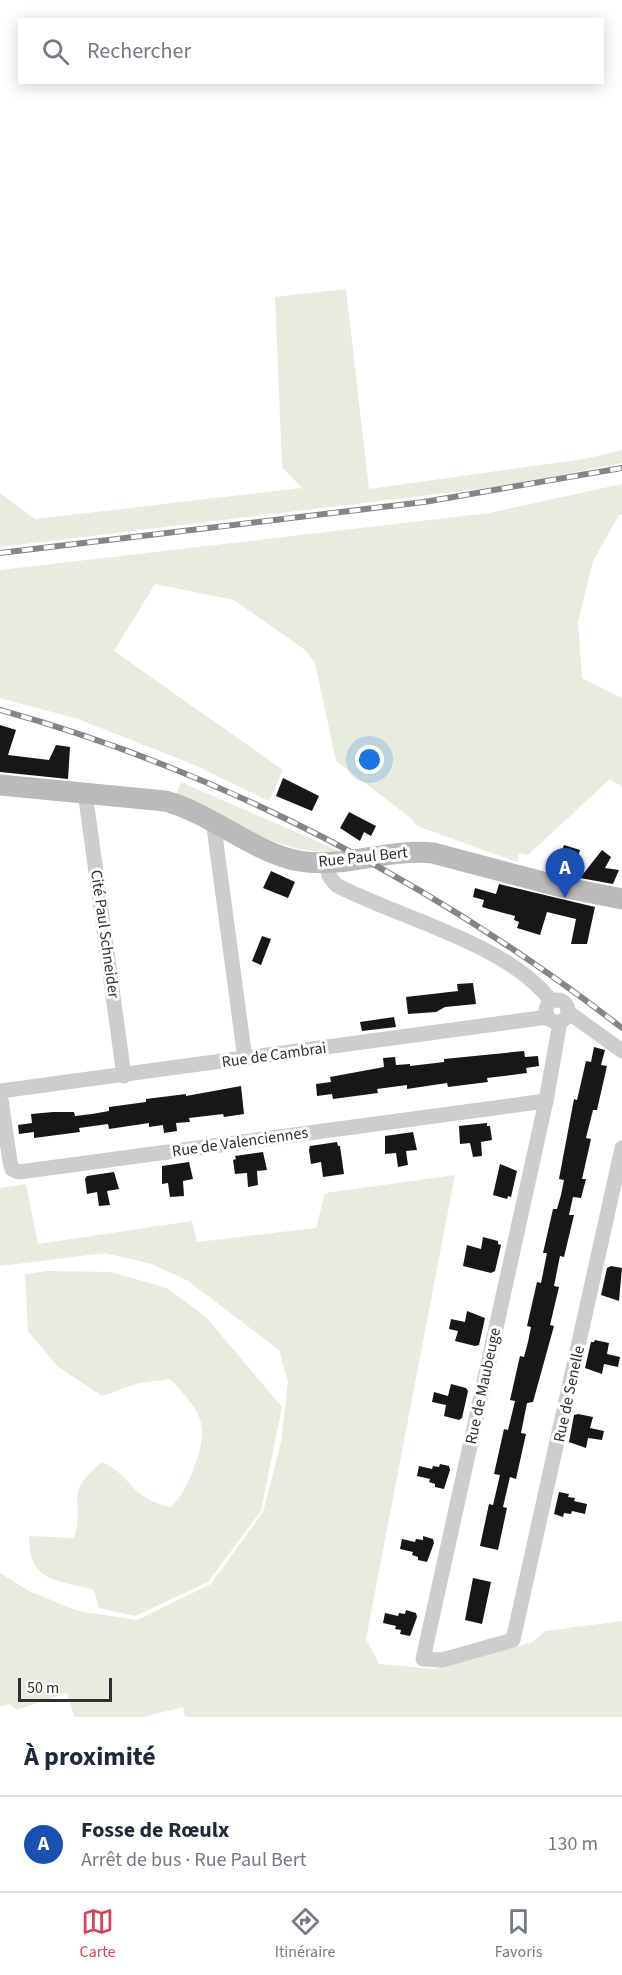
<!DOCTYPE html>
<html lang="fr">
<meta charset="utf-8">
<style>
body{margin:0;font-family:"Source Sans 3",sans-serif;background:#f2f2f3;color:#1f2937}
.scale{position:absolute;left:18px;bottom:15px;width:94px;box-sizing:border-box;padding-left:6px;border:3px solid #303030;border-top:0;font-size:16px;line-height:21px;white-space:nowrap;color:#303030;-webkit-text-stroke:4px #fff;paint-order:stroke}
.you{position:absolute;left:370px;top:760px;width:21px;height:21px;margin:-15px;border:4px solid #fff;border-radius:50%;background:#1a73e8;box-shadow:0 0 0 9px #1a73e833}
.badge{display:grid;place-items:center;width:39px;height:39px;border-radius:50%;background:#d9405a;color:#fff;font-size:20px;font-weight:700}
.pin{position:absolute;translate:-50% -50px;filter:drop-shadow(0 2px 3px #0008)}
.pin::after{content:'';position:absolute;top:32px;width:21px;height:18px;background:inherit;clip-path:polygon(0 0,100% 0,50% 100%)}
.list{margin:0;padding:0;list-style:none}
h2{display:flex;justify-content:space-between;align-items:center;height:78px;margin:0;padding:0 24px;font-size:26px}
h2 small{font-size:20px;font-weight:400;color:#747a83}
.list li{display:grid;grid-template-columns:39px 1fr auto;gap:18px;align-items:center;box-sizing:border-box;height:96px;padding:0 24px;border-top:2px solid #e0e1e3}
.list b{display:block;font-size:22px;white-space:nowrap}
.list p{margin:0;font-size:20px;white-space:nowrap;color:#747a83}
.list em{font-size:20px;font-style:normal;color:#747a83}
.icon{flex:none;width:33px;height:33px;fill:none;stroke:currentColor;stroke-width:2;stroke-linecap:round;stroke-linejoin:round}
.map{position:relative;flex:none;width:622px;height:1717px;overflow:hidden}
.search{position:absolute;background:#fff;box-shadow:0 3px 15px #0003;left:18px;right:18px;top:18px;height:66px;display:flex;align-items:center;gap:15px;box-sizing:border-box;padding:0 21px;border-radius:0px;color:#747a83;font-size:22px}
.sheet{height:174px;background:#fff}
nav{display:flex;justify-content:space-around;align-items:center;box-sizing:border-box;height:84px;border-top:2px solid #e0e1e3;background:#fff;font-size:16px;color:#747a83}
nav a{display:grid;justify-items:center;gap:3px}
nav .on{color:#d9405a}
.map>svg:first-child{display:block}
</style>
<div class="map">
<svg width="622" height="1717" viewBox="0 0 622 1717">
<rect width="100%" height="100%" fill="#fff"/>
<!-- green -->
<path fill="#e7ecdf" d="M346,289L369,489L584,459L622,450V463L504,486L0,547V493L35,519L302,488L282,467L275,297Z
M622,484V515H619L593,561L578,622L582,678L622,698V787L610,779L528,855L519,853L517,862L417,826L412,819L336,761L315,663L305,650L234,600L155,584L114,651L283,770L269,801L192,764L78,719L0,698V570L489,513Z
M181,782L344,853C327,852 309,852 292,847C252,837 214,810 176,795Z
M455,1175L366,1639L379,1664L435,1669L533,1642L545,1631L622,1621V1717H185L183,1707L143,1717H74L67,1693L17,1710L9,1704L0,1707V1573L29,1591L78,1611L137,1620L211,1584L263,1512L281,1442L288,1382L279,1350L188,1281L152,1264L105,1253L0,1266V1188L26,1184L38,1244L192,1221L197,1242L316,1228L325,1193Z
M47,1271L111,1272L167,1288L207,1318L282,1407L261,1511L208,1582L135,1616L99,1608L94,1590C56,1579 29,1583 29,1536L74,1538C86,1498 61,1496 102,1462C133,1476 130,1499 171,1507C182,1496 187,1485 193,1470C211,1425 202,1413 170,1379L139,1383L102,1396L57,1366L28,1331L25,1274Z"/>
<!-- building -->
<path fill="#171717" d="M0,725L16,730L8,755L49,760L56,745L70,747L68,779L0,772Z
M283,778L319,796L312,811L276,796Z
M349,812L376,826L371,836L364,832L360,841L340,828Z
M564,845L580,850L572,876L554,872Z
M602,850L611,857L605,868L619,870L613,884L580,878Z
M271,871L295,882L288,898L263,888Z
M499,884L595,907L587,944H571L576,919L547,912L540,935L517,928L519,922L514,920L515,916L482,907L484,900L473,897L475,888L496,894Z
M262,936L271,939L261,965L252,961Z
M473,983L476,1004L445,1007L436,1012L408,1014L406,997L458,991L457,984Z
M394,1017L396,1027L362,1031L360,1022Z
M594,1047L605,1050L601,1065L607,1066L597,1110H593L586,1138L591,1139L582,1179H586L581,1198L573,1197L569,1215H574L564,1257L560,1256L554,1286L559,1287L550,1325L554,1326L533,1402L527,1403L521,1433L526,1434L516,1479L510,1477L503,1507L507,1508L498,1550L480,1546L489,1504L493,1505L500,1475L494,1474L504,1429L508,1430L515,1401L510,1400L520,1356L524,1357L528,1342L531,1327L527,1326L537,1282L541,1283L547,1253H543L553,1209H557L561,1195L564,1180L559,1179L574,1099L577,1100L586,1061L591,1062Z
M524,1051L525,1057L538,1056L539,1066L526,1068L527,1073L487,1078L488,1082L448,1087L447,1083L407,1089V1085L377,1089L378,1093L333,1099L332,1094L317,1096L316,1084L331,1082L330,1077L384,1067L383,1058L395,1057L396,1065L410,1064V1066L444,1062V1059Z
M241,1086L244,1114L224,1117L223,1114L189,1118L190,1122L176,1123L177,1131L164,1133L163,1125L149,1127V1123L109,1129L108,1124L79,1128L80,1132L34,1138V1132L19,1134L18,1125L32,1123L31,1114L53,1112H74L75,1116L92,1114L109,1111V1107L146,1102V1099L186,1094V1096Z
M487,1123V1126H490L492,1140L481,1142L482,1156L473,1157L470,1143L460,1144L459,1126Z
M413,1132L417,1150L406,1151L408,1165L398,1167L396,1153L385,1154V1136Z
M337,1142L338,1146H340L344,1174L323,1177L321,1162L311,1164L309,1150L310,1146Z
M263,1152L267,1170L257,1171L258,1185L248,1187L247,1173L235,1174L233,1160L236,1159L235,1156Z
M189,1162L193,1179L183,1181L184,1196L170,1197L168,1183L162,1184V1166Z
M500,1164L517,1171L511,1197L508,1196L507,1199L493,1195Z
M114,1172L119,1189L107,1191L110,1205L99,1206L97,1192L87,1194L85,1179L87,1176Z
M483,1237L498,1241V1244L501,1245L495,1271L491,1273L463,1266L467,1245L481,1249Z
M611,1266L622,1268L619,1301L601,1295L607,1268Z
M467,1311L485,1318L479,1345L475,1346L455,1341L458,1331L449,1329L451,1319L465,1322Z
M595,1340L609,1343L607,1354L620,1357L618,1367L604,1364L602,1374L585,1368L591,1342H594Z
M451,1384L466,1388L468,1391L462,1418L459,1420L444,1416L446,1405L432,1402L434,1392L448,1396Z
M578,1414L593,1417L590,1428L604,1431L602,1440L588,1438L586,1448L569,1442L574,1415Z
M440,1464L449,1466L450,1470L444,1489L435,1487V1484L429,1482L430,1479L417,1476L419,1466L432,1469L433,1466L439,1467Z
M559,1492L569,1494L568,1497L575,1498L574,1501L587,1504L585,1514L572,1511L571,1514L564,1513L563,1517L554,1514Z
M423,1536L433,1539L434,1543L427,1562L418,1560V1557L412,1555L413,1552L400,1549L402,1539L415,1542L416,1539L423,1540Z
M473,1578L491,1582L482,1624L465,1620Z
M406,1610L416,1613L417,1617L410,1636L400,1634L401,1630L395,1629L396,1626L383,1623L385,1613L398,1616L399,1613L405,1614Z"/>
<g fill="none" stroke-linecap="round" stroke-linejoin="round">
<!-- street -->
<path stroke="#cdcdcd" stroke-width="15" d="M85,792L124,1076
M213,820L245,1059
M326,862L329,876L336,885C399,918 509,944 551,1001
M546 1011a11 11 0 1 1 22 0a11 11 0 1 1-22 0Z
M568,1012L622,1051
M560,1022L546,1101L423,1659L442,1660L513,1640L622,1148
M0,1091L548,1017
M0,1092L10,1162L12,1169L19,1172L546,1101"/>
<!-- secondary -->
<path stroke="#bababa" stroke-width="21" d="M0,785L165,801C211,813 256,854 299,861C343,869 388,848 433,853L562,887L622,899"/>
<!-- rail casing -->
<g stroke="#858585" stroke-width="6">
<path id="rail" d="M0,553L424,502L622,468
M0,710C224,772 439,886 622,1028"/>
</g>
<!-- rail -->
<use href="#rail" stroke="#fff" stroke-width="4" stroke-dasharray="11" stroke-linecap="butt"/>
</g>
<g text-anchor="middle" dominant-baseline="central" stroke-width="6" stroke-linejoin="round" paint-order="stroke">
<!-- street labels -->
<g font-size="16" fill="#303030" stroke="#fff">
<text transform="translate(363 857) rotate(-6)">Rue Paul Bert</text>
<text transform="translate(105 934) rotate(82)">Cité Paul Schneider</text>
<text transform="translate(274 1055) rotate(-8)">Rue de Cambrai</text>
<text transform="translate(240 1142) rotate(-8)">Rue de Valenciennes</text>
<text transform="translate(483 1386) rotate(-78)">Rue de Maubeuge</text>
<text transform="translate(569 1394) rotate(-78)">Rue de Senelle</text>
</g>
</g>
</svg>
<div class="scale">50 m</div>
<div class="you"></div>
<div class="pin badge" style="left:565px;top:898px;background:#1a4fb4">A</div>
<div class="search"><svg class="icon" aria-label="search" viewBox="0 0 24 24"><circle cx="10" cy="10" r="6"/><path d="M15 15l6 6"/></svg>Rechercher</div>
</div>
<section class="sheet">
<h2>À proximité<small></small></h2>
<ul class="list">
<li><span class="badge" style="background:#1a4fb4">A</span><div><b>Fosse de Rœulx</b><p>Arrêt de bus · Rue Paul Bert</p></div><em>130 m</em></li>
</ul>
</section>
<nav>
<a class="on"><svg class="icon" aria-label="map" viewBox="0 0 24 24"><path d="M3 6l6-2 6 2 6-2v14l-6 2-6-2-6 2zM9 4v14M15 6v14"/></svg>Carte</a>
<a><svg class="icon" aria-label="directions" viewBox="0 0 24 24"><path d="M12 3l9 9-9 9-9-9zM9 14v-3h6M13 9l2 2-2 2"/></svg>Itinéraire</a>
<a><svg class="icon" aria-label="saved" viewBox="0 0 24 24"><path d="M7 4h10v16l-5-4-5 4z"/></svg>Favoris</a>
</nav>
